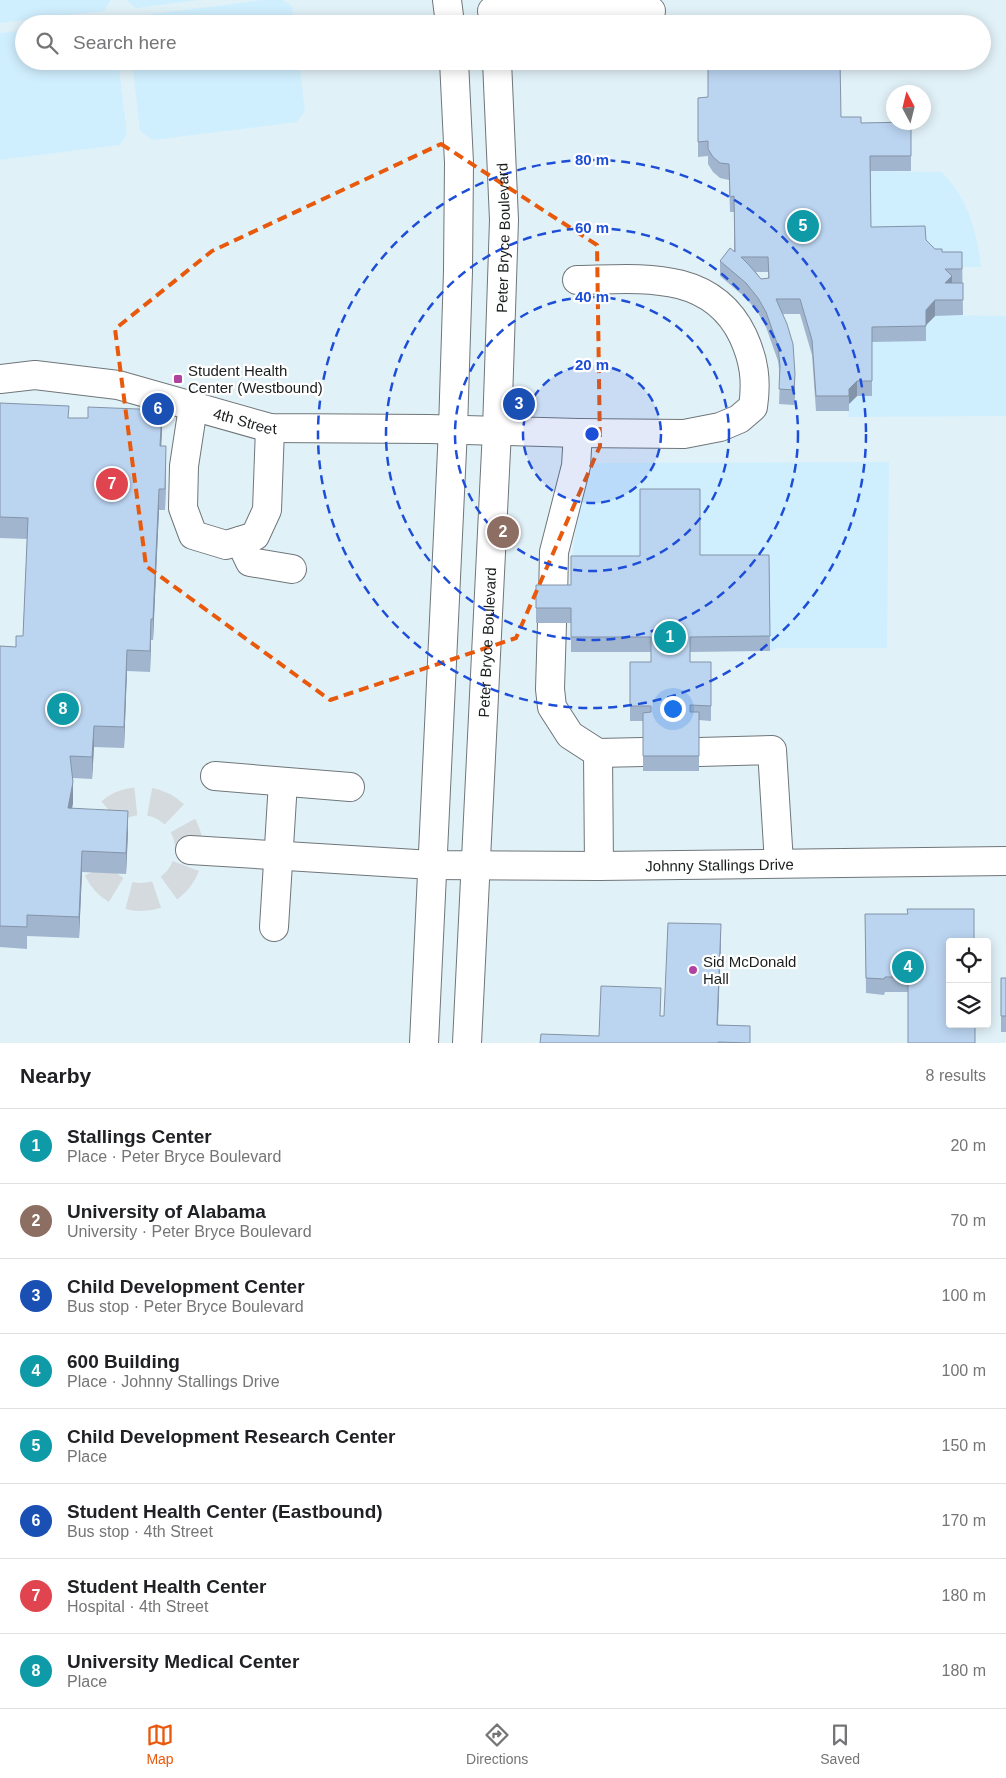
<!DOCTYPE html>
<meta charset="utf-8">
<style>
body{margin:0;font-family:Arial,sans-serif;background:#f2f2f2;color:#202124}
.controls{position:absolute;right:15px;bottom:15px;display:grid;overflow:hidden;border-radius:5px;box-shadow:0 2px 12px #0003}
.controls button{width:45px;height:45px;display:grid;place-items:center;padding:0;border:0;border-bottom:1px solid #e0e0e0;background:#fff;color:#202124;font:25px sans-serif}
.compass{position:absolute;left:886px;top:85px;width:45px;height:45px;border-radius:50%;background:#fff;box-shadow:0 2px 12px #0003;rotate:353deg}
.you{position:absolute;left:672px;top:708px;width:18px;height:18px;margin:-12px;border:4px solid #fff;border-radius:50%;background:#1a73e8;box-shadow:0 0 0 8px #1a73e833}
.badge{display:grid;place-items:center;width:32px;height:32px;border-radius:50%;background:#ea580c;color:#fff;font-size:16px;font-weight:700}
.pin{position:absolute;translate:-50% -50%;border:2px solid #fff;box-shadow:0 1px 5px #0006}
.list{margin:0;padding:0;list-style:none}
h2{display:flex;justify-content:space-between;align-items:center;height:65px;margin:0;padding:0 20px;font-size:21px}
h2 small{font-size:16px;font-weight:400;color:#757577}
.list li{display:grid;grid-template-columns:32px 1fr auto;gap:15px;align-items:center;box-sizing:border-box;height:75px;padding:0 20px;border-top:1px solid #e0e0e0}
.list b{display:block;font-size:19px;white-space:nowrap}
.list p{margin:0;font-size:16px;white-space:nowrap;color:#757577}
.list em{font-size:16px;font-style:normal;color:#757577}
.icon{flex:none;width:28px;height:28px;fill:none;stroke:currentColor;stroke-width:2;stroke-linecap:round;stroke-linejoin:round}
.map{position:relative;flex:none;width:1006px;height:1043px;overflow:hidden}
.search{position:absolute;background:#fff;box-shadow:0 2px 12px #0003;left:15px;right:15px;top:15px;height:55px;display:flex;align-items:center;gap:12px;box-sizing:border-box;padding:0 18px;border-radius:28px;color:#757577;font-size:19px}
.sheet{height:665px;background:#fff}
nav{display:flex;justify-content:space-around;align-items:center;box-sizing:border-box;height:70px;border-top:1px solid #e0e0e0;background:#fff;font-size:14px;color:#757577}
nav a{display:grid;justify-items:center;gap:2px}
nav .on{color:#ea580c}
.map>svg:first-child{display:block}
</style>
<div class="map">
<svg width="1006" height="1043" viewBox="0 0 1006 1043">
<rect width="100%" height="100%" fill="#f5fbfe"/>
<!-- built -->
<path fill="#e1f1f8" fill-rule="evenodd" d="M0,0H1006V1043H0ZM24,24H982V61H24ZM894,92H924V122H894ZM950,942H987V1024H950Z"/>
<!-- green -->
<path fill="#d0effe" d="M0,0H111L104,11L0,23Z
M126,0H198L136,8Z
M264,0H282L292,6L294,24H131L137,16Z
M24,30V61H118L127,134L120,145L0,160V33Z
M132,61H299L305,111L297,122L153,140L140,131Z
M870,171L942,172C969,201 976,228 981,267H942L871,242Z
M935,315L1006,316V416L848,417L849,404L857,396H872V342L926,325Z
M889,462L887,648H777L770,651L769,570L571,571L577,516L593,463Z"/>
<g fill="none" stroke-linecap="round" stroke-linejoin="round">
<!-- minor-tunnel -->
<path stroke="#d4dadd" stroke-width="28" stroke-dasharray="28 14" stroke-linecap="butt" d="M93 849a48 48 0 1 1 96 0a48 48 0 1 1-96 0Z"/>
<!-- minor casing -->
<g stroke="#6f7679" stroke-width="30">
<g id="minor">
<path d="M447,0L450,24"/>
<path d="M492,11H651"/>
<path id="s1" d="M0,379L35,375L118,385L270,428L429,429L578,433L684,434L720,427L739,419L753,407C757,380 754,360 743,336C711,269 639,279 577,280"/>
<path d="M193,407L184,466L183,508L193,535L226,545L255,536L267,510L270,428"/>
<path d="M240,541L250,562L292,569"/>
<path d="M553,600L554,552L576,466L578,433"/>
<path d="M552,623L550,689L552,707L570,735L598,753L599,866"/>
<path d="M699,752L772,750L779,863"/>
<path d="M598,753L643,752"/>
<path d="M215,776L350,787"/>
<path id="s2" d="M190,850L432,865L599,866L1006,861"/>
<path d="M274,927L283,782"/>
<path d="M424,1043L453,429L458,271L459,163L454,61"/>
<path id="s3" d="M467,1043L497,430L504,220L497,61"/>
</g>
</g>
<!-- minor -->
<use href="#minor" stroke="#fff" stroke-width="28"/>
</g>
<!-- wall -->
<path fill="#a1b6ce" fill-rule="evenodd" d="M708,97L841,117L861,123L911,122V171H871V227L926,240L935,249L942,252H962L963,315L935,316L926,325V341L872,342V396H857L849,404V411H816L812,355L800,314H783L795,389L794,405L779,404L780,376L778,361L766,327L758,313L746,298L720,276V261L734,252V212H730L729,180L720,178L713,172L708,164V156L698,157V98ZM756,272H768V278L761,279Z
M0,403L69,418L162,431L161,446L166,467L165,510H159L153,640H151L150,672L127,671L124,748L94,747L92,779L73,778V803L72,808L128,832L126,874L82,872L79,938L27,936V949L0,947V646L16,647L23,636L27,539L0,538Z
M700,555H769L770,651L690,652V662H711V721L699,720V771H643V721H630V662H651V652H571V623H536V585H571Z
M865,914H907L908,992H885L884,995L866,993Z
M721,939L718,1025L750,1026V1043H540L599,1036L664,1016Z
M1001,978H1006V1032H1001Z"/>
<!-- shaded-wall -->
<path fill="#8394a8" d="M952,276V291L945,283Z
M935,300V316L926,325V310Z
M795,374V389L794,405V390Z
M857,381V396L849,404V411V389Z
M162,410V431L160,467V446Z
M166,446V467L165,510V489Z
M159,489V510L153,640V619Z
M151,619V640L150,672V651Z
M127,650V671L124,748V727Z
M94,726V747L92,779V757Z
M73,782V803L68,829V808Z
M128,811V832L126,874V853Z
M82,851V872L79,938V917Z
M721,924V939L717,1040V1025Z"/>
<!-- building -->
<path fill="#bbd4f0" stroke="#8394a8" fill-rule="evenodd" d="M839,18L840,24H757V19Z
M708,61H840L841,117H861V123L911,122V156H870L871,227L925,226L926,240L935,249H942V252H962V269H945L952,276L945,283H963V300H935L926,310V326L872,327V381H857L849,389V396H816L812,340L800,299H776L787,324L793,344L795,374L794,390L779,389L780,366L778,346L766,312L758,298L746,283L720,261L730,248L735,252L734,196L730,197L729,164L720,163L713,157L708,149V141L698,142V98L708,97ZM741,257H768L769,278L761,279L749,265Z
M0,403L69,406L68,418H88V407L162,410L160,446H166L165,489H159L153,619H151L150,651L127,650L124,727L94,726L92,757L70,756L73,782L68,808L128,811L126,853L82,851L79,917L27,915V927L0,926V646L16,647V636H23L28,518L0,517Z
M640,489H700V555H769L770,636L690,637V662H711V706L690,705V712H699V756H643V713L651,712V706H630V662H651V637H571V608H536V585H571V556H640Z
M907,909H974V942H950V1024H975V1043H908V977H885L884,979L866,978L865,914H908Z
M668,923L721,924L717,1025L750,1026V1043L718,1042V1043H540L541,1034L599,1036L601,986L661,988L660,1016H664Z
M1001,978H1006V1016H1001Z"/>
<!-- marked area -->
<path fill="none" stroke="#e8590c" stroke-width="4" stroke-dasharray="10 6" stroke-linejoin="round" d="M441,144L597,245L600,446L516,638L330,700L146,566L115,329L212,251Z"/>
<!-- distance rings -->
<circle cx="592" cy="434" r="69" fill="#1d4ed8" fill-opacity=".12"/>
<g fill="none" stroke="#1d4ed8" stroke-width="2.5" stroke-dasharray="9 6">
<circle cx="592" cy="434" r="69"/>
<circle cx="592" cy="434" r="137"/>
<circle cx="592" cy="434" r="206"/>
<circle cx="592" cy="434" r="274"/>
</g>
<!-- markers -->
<g fill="#b2429f" stroke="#fff" stroke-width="2">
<rect x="173" y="374" width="10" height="10" rx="2.5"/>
<circle cx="693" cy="970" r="5"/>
</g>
<g text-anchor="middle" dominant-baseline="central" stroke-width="4.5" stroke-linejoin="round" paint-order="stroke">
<!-- street labels -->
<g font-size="15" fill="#1b1e1f" stroke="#fff">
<text stroke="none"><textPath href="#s3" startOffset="806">Peter Bryce Boulevard</textPath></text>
<text stroke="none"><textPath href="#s1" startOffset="251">4th Street</textPath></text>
<text stroke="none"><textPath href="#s3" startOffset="401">Peter Bryce Boulevard</textPath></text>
<text stroke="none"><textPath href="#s2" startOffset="530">Johnny Stallings Drive</textPath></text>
</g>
<!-- poi labels -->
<g font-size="15" fill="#1b1e1f" stroke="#fff" text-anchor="start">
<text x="188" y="370">Student Health<tspan x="188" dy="17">Center (Westbound)</tspan></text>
<text x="703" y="961">Sid McDonald<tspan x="703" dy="17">Hall</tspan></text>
</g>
</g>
<circle cx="592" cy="434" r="8" fill="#1d4ed8" stroke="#fff" stroke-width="2.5"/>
<g font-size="15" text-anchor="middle" font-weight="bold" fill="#1d4ed8" stroke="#fff" stroke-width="4.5" stroke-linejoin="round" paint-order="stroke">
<text x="592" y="165">80 m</text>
<text x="592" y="233">60 m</text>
<text x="592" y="302">40 m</text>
<text x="592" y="370">20 m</text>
</g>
</svg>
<div class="controls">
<button><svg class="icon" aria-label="locate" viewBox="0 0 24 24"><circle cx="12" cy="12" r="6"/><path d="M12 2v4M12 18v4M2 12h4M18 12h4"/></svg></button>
<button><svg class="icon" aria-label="layers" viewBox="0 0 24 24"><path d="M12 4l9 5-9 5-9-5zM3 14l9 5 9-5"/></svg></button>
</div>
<svg class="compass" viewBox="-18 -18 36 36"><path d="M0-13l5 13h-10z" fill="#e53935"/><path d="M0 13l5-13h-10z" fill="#757577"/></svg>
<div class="you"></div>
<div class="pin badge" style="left:670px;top:637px;background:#0f9aa8">1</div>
<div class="pin badge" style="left:503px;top:532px;background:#8d6e63">2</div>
<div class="pin badge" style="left:519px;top:404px;background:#1a4fb4">3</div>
<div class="pin badge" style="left:908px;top:967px;background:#0f9aa8">4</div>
<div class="pin badge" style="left:803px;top:226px;background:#0f9aa8">5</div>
<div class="pin badge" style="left:158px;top:409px;background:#1a4fb4">6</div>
<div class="pin badge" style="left:112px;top:484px;background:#e0444e">7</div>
<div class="pin badge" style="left:63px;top:709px;background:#0f9aa8">8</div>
<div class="search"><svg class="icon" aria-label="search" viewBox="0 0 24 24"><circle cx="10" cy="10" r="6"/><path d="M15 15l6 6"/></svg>Search here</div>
</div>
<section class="sheet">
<h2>Nearby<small>8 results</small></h2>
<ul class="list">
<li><span class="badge" style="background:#0f9aa8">1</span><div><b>Stallings Center</b><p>Place · Peter Bryce Boulevard</p></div><em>20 m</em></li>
<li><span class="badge" style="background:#8d6e63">2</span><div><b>University of Alabama</b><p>University · Peter Bryce Boulevard</p></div><em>70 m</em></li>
<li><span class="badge" style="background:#1a4fb4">3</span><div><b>Child Development Center</b><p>Bus stop · Peter Bryce Boulevard</p></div><em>100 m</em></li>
<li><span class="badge" style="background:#0f9aa8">4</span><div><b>600 Building</b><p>Place · Johnny Stallings Drive</p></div><em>100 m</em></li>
<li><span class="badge" style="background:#0f9aa8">5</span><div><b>Child Development Research Center</b><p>Place</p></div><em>150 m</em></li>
<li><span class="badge" style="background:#1a4fb4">6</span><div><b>Student Health Center (Eastbound)</b><p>Bus stop · 4th Street</p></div><em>170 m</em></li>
<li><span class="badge" style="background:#e0444e">7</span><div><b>Student Health Center</b><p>Hospital · 4th Street</p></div><em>180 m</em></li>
<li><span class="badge" style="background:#0f9aa8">8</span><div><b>University Medical Center</b><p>Place</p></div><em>180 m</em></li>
</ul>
</section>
<nav>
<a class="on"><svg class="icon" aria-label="map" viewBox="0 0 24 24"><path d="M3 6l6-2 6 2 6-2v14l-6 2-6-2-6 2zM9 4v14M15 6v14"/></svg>Map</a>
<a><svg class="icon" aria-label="directions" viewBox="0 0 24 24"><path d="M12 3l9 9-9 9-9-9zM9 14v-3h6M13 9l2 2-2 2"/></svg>Directions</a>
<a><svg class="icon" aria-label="saved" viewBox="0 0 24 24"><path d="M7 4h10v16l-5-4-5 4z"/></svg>Saved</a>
</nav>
